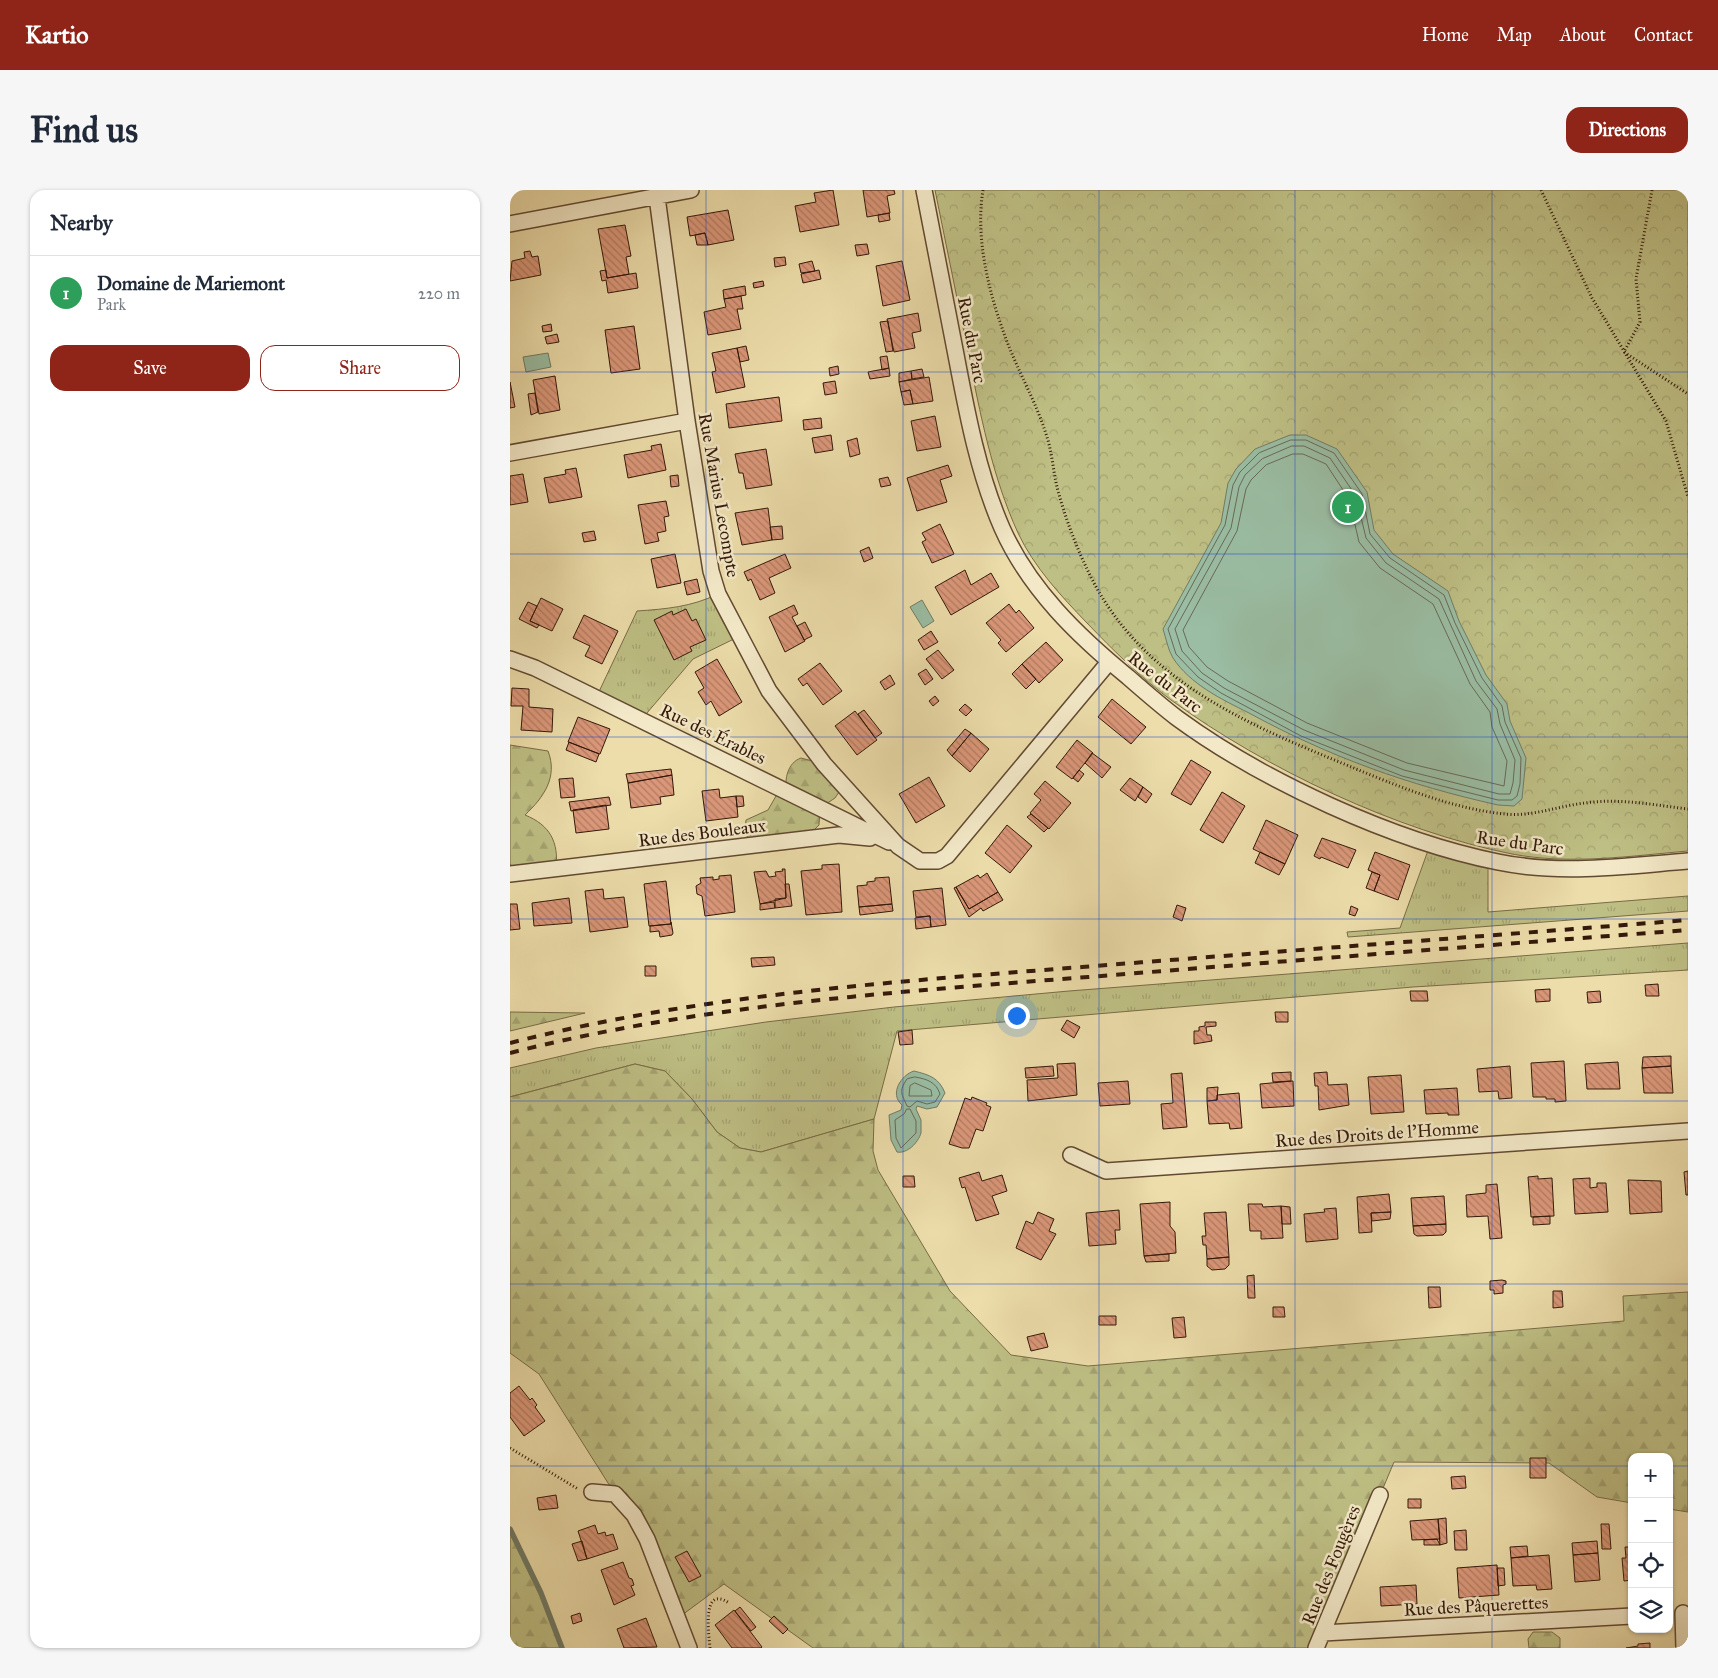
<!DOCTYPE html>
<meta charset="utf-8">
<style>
body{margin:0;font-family:"IM FELL Great Primer",serif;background:#f6f6f7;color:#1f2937}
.controls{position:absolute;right:15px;bottom:15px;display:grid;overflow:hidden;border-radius:10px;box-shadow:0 1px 4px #0004}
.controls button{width:45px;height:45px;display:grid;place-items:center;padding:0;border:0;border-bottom:1px solid #e0e1e3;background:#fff;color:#1f2937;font:25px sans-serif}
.you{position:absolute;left:506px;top:825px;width:18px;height:18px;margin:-12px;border:4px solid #fff;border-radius:50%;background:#1a73e8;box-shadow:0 0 0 8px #1a73e833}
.badge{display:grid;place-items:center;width:32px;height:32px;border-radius:50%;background:#8f2418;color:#fff;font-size:16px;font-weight:700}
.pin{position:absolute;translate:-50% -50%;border:2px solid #fff;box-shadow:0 1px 5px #0006}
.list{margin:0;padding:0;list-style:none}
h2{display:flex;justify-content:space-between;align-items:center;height:65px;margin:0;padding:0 20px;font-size:21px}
h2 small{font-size:16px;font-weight:400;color:#747a83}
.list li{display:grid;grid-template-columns:32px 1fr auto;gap:15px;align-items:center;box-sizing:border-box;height:75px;padding:0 20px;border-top:1px solid #e0e1e3}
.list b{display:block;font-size:19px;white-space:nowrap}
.list p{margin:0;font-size:16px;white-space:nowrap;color:#747a83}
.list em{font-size:16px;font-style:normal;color:#747a83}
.actions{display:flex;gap:10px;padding:15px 20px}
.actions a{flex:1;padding:11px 0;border:1px solid #8f2418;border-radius:15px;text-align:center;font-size:18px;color:#8f2418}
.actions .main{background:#8f2418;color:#fff}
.icon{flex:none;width:28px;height:28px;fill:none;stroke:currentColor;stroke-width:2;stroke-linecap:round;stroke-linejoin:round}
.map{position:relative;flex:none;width:1178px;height:1458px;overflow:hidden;border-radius:15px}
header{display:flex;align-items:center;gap:30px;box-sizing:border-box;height:70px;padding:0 25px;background:#8f2418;color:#fff}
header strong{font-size:24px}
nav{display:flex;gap:28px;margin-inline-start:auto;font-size:18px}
.intro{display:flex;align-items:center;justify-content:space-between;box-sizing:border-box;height:120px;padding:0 30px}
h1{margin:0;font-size:35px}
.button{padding:12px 22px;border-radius:15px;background:#8f2418;color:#fff;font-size:18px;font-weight:700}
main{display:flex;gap:30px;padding:0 30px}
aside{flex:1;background:#fff;border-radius:15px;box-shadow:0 1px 4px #0004}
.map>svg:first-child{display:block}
</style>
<header>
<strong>Kartio</strong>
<nav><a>Home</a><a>Map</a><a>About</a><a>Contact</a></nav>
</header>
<div class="intro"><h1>Find us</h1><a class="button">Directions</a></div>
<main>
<aside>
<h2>Nearby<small></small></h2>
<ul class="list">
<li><span class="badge" style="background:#2e9e5b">1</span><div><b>Domaine de Mariemont</b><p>Park</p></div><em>220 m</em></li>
</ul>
<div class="actions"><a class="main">Save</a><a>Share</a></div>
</aside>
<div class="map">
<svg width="1178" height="1458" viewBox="0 0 1178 1458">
<defs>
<pattern id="grass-tufts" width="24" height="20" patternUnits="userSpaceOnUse" patternTransform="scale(1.25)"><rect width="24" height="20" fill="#bebf84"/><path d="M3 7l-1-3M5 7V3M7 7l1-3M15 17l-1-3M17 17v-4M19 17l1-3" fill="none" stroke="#a4a371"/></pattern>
<pattern id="forest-firs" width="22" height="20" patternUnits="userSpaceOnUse" patternTransform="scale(1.25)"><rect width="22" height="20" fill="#bebf84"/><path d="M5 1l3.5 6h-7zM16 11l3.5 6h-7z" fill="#a4a371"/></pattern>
<pattern id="park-crowns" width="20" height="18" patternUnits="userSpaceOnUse" patternTransform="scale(1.25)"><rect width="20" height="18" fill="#bebf84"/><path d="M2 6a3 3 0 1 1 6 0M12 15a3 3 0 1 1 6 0" fill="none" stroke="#a4a371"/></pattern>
<pattern id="building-back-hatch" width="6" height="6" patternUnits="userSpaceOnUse" patternTransform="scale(1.25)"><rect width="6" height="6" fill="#da9779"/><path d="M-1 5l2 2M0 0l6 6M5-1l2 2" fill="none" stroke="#b27a61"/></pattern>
</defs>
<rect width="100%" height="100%" fill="#ecddaa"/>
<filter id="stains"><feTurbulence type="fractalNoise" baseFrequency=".004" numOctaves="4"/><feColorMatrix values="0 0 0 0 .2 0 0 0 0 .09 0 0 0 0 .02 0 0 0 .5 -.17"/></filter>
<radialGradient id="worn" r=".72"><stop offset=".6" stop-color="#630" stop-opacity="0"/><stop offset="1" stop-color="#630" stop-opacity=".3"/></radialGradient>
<!-- grass -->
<path fill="url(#grass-tufts)" stroke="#796c46" d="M208,404L230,446L183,469L131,530L86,508L127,421C156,419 181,417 208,404Z
M920,655L978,670V722L1178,706V721L838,747L837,742L890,738Z
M1178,753V780L903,797L387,841L364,929L251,962L230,958L207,942L182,909L155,881L125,874L0,907V878L86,858L256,832L384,817L559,801Z"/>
<!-- forest -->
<path fill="url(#forest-firs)" stroke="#796c46" d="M0,555L38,561C48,587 34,607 15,625C40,635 49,652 46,679L5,678L0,674Z
M291,568L314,574L329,602L325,608L310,618L309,635L302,642L238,649L235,639L236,630L258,620L266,606L276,601C275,589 277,573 291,568Z
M0,822L75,823L0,841Z
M125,874L155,881L182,909L207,942L230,958L251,962L364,929L363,961L368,980L440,1101L501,1165L578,1176L1114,1131L1113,1106L1178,1102V1322L1159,1319V1267H1122V1313L1087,1307L1039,1273L884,1272L806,1458H303L214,1394L168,1428L137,1349L105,1304L29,1184L0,1163V907Z
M0,1339L31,1403L52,1458H0Z
M1023,1442H1042L1050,1448V1458H1019L1018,1449Z"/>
<!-- park -->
<path fill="url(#park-crowns)" stroke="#796c46" d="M425,0H1178V661C1120,666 1060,675 1002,664C887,641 756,579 661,510C631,488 603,460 577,433C551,406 524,377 508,343C482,286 470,223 458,162C447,108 436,54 425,0Z"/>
<!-- water -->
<path fill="#9abda3" stroke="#717b65" d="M38,163L41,177L16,182L13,167Z
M780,245H796L827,259L857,302L864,340L883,364L938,401L949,431L976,485L997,514L1000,531L1016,568L1012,609L1004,616L988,615C898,595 820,567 739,523C711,509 680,494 663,468C658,460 656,448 653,439L711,333L718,293L726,279L745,259Z
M412,410L424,431L413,438L400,417Z
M404,881C420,885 429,888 435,903L427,917L417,919L407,916L406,919L411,930V943C408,953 397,964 387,962L381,950L379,925L391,920L392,915C379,904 391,885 404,881Z"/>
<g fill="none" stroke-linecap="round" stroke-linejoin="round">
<!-- shore -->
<path stroke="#676a56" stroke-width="1" d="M781,250H796L824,263L852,304L860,344L880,368L934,405L945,433L972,488L992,516L995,532L1011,568L1010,594L1007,606L1002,610H988L892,586L791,546L711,503L688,487L666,464L658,439L715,335L723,295L730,282L749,263Z
M782,256H794L820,268L846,306L856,348L876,373L929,409L966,491L987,519L990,534L1005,570L1003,593L1000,604H989L894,580L794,540L714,498L692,483L672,461L665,439L721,338L729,297L735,285L752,269Z
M783,264H793L816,274L839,309L849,352L870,378L923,414L960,494L980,522L982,537L997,571L994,596L897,573L797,533L718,491L697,477L679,457L673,440L727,341L736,299L741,290L756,275Z
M405,887C417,889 426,892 430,904L425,912L417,914L407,911L400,917L397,916C392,904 388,902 397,889Z
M405,893L421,900L422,906H399L400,896Z
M397,919H400L406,931V943L391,958L386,948L385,930L394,924Z"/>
<!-- stream -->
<path stroke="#717b65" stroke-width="5.5" d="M0,1339L31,1403L52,1458"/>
</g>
<!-- building -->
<path fill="url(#building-back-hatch)" stroke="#341809" d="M323,0L329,35L290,42L285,16L306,12L304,3Z
M353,0H384L385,4L377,6L380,23L357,27Z
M218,20L224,50L198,55L195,43L180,46L177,27Z
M379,23L380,30L369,32L368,25Z
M115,35L121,66L116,67L119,84L97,88L88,39Z
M195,43L198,55H187L185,45Z
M357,54L359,64L347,66L345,55Z
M20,61L22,67L28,66L31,85L0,91L2,71L15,68L14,62Z
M275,67L276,75L265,77L264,68Z
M302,71L305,81L291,83L289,74Z
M392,71L400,110L373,116L366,76Z
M96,80L97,88L126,83L128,98L98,103L96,90L92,91L90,81Z
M309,80L311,89L293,93L291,84Z
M253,91L254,96L244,98L243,93Z
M235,96L236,105L214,109L213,100Z
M231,106L233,119H227L231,139L198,145L194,122L216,117L214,109Z
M408,123L411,141L402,143L405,158L384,162L377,129Z
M378,131L383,161L376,162L370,132Z
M41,134L42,141L33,142L32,136Z
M124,136L130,179L101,183L95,140Z
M47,144L49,152L37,154L35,147Z
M236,156L239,170L230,172L227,158Z
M227,158L235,197L206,203L202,182L206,181L202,163Z
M377,166L379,178L372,180L370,167Z
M328,176L329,184L320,186L319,178Z
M379,178L380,186L360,189L358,182Z
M412,179L414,187L402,189L401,181Z
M401,181L402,189L389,192V183Z
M45,186L50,220L29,224L23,190Z
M419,187L423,211L403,214L400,200L391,202L389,192Z
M325,191L327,203L315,205L313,193Z
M0,192L5,217L0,218Z
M400,200L403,214L394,215L391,202Z
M25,203L28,222L21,225L18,204Z
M269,207L272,231L219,238L216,214Z
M425,226L431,257L407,261L401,231Z
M311,228L312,238L294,240L293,230Z
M321,245L323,260L305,263L302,248Z
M347,248L350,264L340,267L337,251Z
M151,254L156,280L118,288L114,265L142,260L141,256Z
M256,259L262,295L236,299L233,283H229L225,264Z
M438,275L442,286L430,290L437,312L407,321L397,288Z
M66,278L72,307L39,313L34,288L56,284L55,280Z
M13,284L18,312L0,315V286Z
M168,285L169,296L161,297L160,286Z
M378,287L381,295L371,297L369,289Z
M156,311L159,326L154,327L156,341L147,343L149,351L135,354L128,315Z
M258,318L262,350L232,355L225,323Z
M430,334L444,364L422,373L412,352L416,350L412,343Z
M272,336L273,349L262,350L260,337Z
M84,341L86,350L74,352L72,343Z
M359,357L363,368L354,372L350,361Z
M165,364L171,393L147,398L141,369Z
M275,364L281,378L259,388L265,403L250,410L241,389L238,391L234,382Z
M455,380L461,395L481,383L489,397L441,425L425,397Z
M187,389L190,402L177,405L174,392Z
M31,408L53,419L42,441L20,431Z
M18,412L27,416L20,431L29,435L27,438L9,429Z
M499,414L506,423L509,420L524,438L496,462L488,453L491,450L476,433Z
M284,415L288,424L282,427L295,451L275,462L259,427Z
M176,419L182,431L186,429L196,450L180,457L182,461L164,470L144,430L162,421L163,425Z
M74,425L108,441L92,474L75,466L80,456L63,448Z
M295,432L302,446L294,450L287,436Z
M421,441L428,452L414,460L408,450Z
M536,452L553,470L529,493L512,474Z
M428,460L444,480L432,489L416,469Z
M207,469L232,512L209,526L201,511L196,515L188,502L194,498L185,482Z
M310,473L332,501L313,515L297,493L293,496L288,489Z
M512,474L526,489L516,499L502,484Z
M416,479L423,489L415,495L408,484Z
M380,485L385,494L375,500L370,492Z
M2,498L19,499V517L43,519L42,542L11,540L13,516H1Z
M425,506L429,511L423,516L419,511Z
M602,509L636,537L621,554L588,527Z
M455,514L462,520L456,526L449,520Z
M354,520L372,543L365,548L348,524Z
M345,521L367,550L347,565L325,536Z
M68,527L100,539L90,564L58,552Z
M455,539L461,543L442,566L437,560Z
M461,543L479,559L460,582L442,566Z
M567,550L583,563L562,589L546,577Z
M59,552L89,564L86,572L56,560Z
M582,563L601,577L592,588L575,573Z
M681,570L701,582L681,615L661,604Z
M161,579L162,585L118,593L116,584Z
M569,580L574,584L568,592L563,588Z
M162,585L164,605L150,607L151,614L121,618L118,593Z
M419,587L435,616L406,633L389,604Z
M63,588L65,607L51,608L49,589Z
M620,588L633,597L625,611L610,600Z
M535,591L561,613L539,639L520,623L531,610L524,604Z
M633,597L642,604L636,613L628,607Z
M209,599L210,608L226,606L228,627L196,631L192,601Z
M712,602L735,616L713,653L690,640Z
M226,606H233L234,616L227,617Z
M99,607L101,615L61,621L59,612Z
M96,615L99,639L66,643L63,620Z
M521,624L538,638L534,642L517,627Z
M756,630L788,645L775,674L743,659Z
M497,635L522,656L500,683L475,663Z
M812,648L846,660L838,678L811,667L810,669L804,666Z
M750,662L775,674L769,685L745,673Z
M865,662L900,675L888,710L864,701L870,685L858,680Z
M329,674L332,722L296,725L291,681L312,679V675Z
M272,679H275L276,708L250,714L244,682L256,681L259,687L266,686L265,682L273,681Z
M862,682L870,685L864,701L856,698Z
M477,683L488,702L459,719L446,697L468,685L470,688Z
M221,685L225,722L195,726L192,706L187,704L186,696L191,693L190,688L203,687V690L209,689V686Z
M379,687L382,714L349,717L347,696L357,695V692L365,691V688Z
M156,691L161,734L139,736L134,694Z
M275,694H279L282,716L265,718V709L276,708Z
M446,697L459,719L488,702L493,710L473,721L471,718L459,727L444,698Z
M432,698L436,735L421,737L420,726L406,727L403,701Z
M93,699L94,709L114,707L118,737L80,742L75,701Z
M59,708L62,733L24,736L22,713Z
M264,712L265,718L250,720V714Z
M0,714H7L10,739L0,740Z
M382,714L383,721L350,725L349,717Z
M667,715L676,718L672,731L663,727Z
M841,716L848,719L845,726L839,724Z
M420,726L421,737L406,739L405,728Z
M161,732L163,743L162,745L150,747L149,741L140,742V736L161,734Z
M264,767L265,775L242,777L241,768Z
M135,776H146V786H135Z
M1148,794L1149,806H1136L1135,795Z
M1040,799V811L1026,812L1025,800Z
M900,801H917L918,811H901Z
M1090,801L1091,812L1078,813L1077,802Z
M765,822H778V832H766Z
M557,830L570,837L564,848L551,840Z
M695,832H706V836L696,837L697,845H701L702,851L684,854V841H689V837L695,836Z
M402,840L403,854L390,855L388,842Z
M1161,866V876L1132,878L1133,867Z
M1054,871L1056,911L1045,912V909H1036V907H1023L1021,873Z
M1108,872L1110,899H1077L1075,874Z
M565,873L567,905L518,911L517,890L548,888L547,874Z
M543,876L544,886L516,888L515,878Z
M1000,876L1002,908L989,909L988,901L969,902L967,879Z
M1161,876L1163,903H1134L1132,878Z
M781,882V891L763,892L762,883Z
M817,882L818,895L837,894L839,915L809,920L808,896H805L804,883Z
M672,883L677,937L653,939L651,914L663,913L661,884Z
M891,885L894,922L861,924L858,887Z
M618,891L620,914L590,916L588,893Z
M783,891L784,916L752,918L750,894Z
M708,897L707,910L697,911V898Z
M947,898L949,925H938V923L916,924L914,900Z
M729,903L732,938L720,939L719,933L699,934L697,911L707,910V905Z
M462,907L477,913L476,915L481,917L473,941L466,939L459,958H452L439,954L455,908L461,910Z
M1178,981V1005H1176L1174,982Z
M469,982L472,991L492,985L497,1001L482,1006L489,1024L466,1031L455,997L452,998L449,988Z
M393,986H404L405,997H393Z
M1028,986V989L1042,988L1044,1026L1021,1027L1018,987Z
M1080,988V998L1087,997V993H1096L1098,1022L1065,1024L1063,989Z
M1118,990L1151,991L1152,1022L1120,1024Z
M987,994L992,1048L980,1049L978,1026L957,1027L956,1005L976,1003V995Z
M879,1004L881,1022L861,1023L862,1042L849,1043L847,1007Z
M934,1006L936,1034L903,1036L901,1008Z
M660,1012V1036L665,1042L666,1063L634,1066L630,1014Z
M738,1014H752L753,1017L771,1016L773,1048L751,1049V1041H740Z
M771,1016L780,1017L781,1034H772Z
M826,1018L828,1049L796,1052L794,1024L815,1022L814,1019Z
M609,1020L610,1040H605L606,1054L579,1056L576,1023Z
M528,1022L544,1029L539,1041L546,1044L531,1070L506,1058L516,1031L523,1034Z
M716,1022L719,1067L697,1069L696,1055H693L692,1046H696L694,1023Z
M881,1022L880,1029L862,1031L861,1023Z
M1040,1026V1034L1023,1035V1027Z
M936,1034V1042L933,1045L907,1046L904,1044L903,1036Z
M659,1064V1071L636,1072L634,1066Z
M719,1067V1075L715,1079L702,1080L697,1076V1069Z
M744,1085L745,1108H738L737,1086Z
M992,1090L996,1091V1094L993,1095V1103L984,1104V1100H980V1091Z
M918,1097H930L931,1117L919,1118Z
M1043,1101H1052L1053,1117L1043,1118Z
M763,1117H774L775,1127H763Z
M589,1126H606V1135H589Z
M674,1127L676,1147L664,1148L662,1128Z
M534,1143L538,1157L521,1161L517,1147Z
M9,1196L20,1210L22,1208L27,1215L25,1217L35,1231L14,1246L0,1227V1203Z
M1020,1268H1036V1288H1020Z
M955,1286L956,1298L942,1299L941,1287Z
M46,1305L48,1318L29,1320L27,1308Z
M898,1309H911V1318H898Z
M936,1328L937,1353L930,1355L928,1329Z
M928,1329L930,1349L902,1350L900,1331Z
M1091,1334H1099L1101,1359H1092Z
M85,1335L88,1344L95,1342L96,1346L103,1344L108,1359L77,1369L68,1341Z
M956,1340L957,1360H945L944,1341Z
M927,1349L930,1355H914V1350Z
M72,1351L77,1369L68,1371L62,1354Z
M1087,1351L1088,1363L1063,1365L1062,1353Z
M1017,1356L1018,1366L1001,1368L1000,1357Z
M1115,1357H1122V1390L1114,1391L1112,1368H1116Z
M177,1361L191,1386L179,1392L165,1367Z
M1088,1363L1090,1390L1065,1392L1063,1365Z
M1039,1365L1042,1399L1027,1400L1026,1395L1003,1396L1001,1368Z
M113,1372L119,1388L122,1389L124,1395L121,1396L125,1405L104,1415L91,1380Z
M987,1375L989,1405L949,1408L947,1378Z
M987,1378H994L995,1395L988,1396Z
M906,1395L907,1414L871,1416L870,1397Z
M230,1417L246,1437L241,1441L225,1421Z
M224,1420L252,1457L251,1458H222L205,1435Z
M70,1423L72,1431L63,1434L61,1426Z
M264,1426L278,1439L273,1444L259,1431Z
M136,1428L147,1457L114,1458L107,1439Z
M1140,1453V1458H1116L1128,1456V1454Z"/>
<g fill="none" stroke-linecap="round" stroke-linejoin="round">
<!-- minor casing -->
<g stroke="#624931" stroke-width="18">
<path id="minor" d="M414,0C425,55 435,110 446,165C457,223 468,283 492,338C519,399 568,446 618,487C634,501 650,515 667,528C753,591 883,651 988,672C1050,685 1115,676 1178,671
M147,7L177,231L201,381L208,404L259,501L314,574L388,656L410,671H428L437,666L599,472
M0,34L181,0
M0,263L177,231
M0,469L25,478L379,652
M0,684L329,645L360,648
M561,965L596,981L1178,941
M82,1302L105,1304L124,1325L137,1349L179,1458
M1173,1423L1174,1458
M813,1443L1122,1426
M806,1458L870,1305"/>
</g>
<!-- path -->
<path stroke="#341809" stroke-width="3" stroke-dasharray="1 2.5" stroke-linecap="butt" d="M473,0C465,49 479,103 496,149C508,181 526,212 536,244C542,261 543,280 547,297C554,324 565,354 577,379C628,489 734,533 839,576C887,596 943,619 995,624C1021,627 1049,616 1075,613C1109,608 1144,615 1178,619
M1031,0L1082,108L1156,231L1178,307
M1142,0L1126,89L1130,132L1114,162L1178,204
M0,1258L68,1299
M200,1458C199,1445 191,1394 219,1413"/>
<!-- minor -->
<use href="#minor" stroke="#f3e9c8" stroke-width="15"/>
<!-- rail -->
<path stroke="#341809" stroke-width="4" stroke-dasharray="9 9" stroke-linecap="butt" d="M0,853C187,805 381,792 572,777C774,761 976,746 1178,730
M0,863C188,815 385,802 578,787C778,771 978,755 1178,740"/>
</g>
<!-- grid -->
<path fill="none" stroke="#1d4ed8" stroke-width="1" stroke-opacity="0.55" d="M196,0V1458M393,0V1458M589,0V1458M785,0V1458M982,0V1458M0,182H1178M0,364H1178M0,547H1178M0,729H1178M0,911H1178M0,1094H1178M0,1276H1122M1159,1276H1178"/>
<g text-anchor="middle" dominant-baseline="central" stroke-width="5" stroke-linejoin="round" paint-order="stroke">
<!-- street labels -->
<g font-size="18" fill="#341809" stroke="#f3e9c8">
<text transform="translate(462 150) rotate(79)">Rue du Parc</text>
<text transform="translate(209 305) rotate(80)">Rue Marius Lecompte</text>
<text transform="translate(655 492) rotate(38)">Rue du Parc</text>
<text transform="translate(203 544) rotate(26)">Rue des Érables</text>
<text transform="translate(192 643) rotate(-7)">Rue des Bouleaux</text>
<text transform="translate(1010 653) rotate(8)">Rue du Parc</text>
<text transform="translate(867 944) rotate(-4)">Rue des Droits de l'Homme</text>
<text transform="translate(821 1375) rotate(-68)">Rue des Fougères</text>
<text transform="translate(966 1416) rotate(-3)">Rue des Pâquerettes</text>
</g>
</g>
<rect width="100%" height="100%" filter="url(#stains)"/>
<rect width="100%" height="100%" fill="url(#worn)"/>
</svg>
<div class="controls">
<button>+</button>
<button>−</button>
<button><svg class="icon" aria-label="locate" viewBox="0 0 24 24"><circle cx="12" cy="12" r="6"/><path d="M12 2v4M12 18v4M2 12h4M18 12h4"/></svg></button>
<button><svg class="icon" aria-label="layers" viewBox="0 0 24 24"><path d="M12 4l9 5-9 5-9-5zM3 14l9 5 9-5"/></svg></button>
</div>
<div class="you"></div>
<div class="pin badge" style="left:838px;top:317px;background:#2e9e5b">1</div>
</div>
</main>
